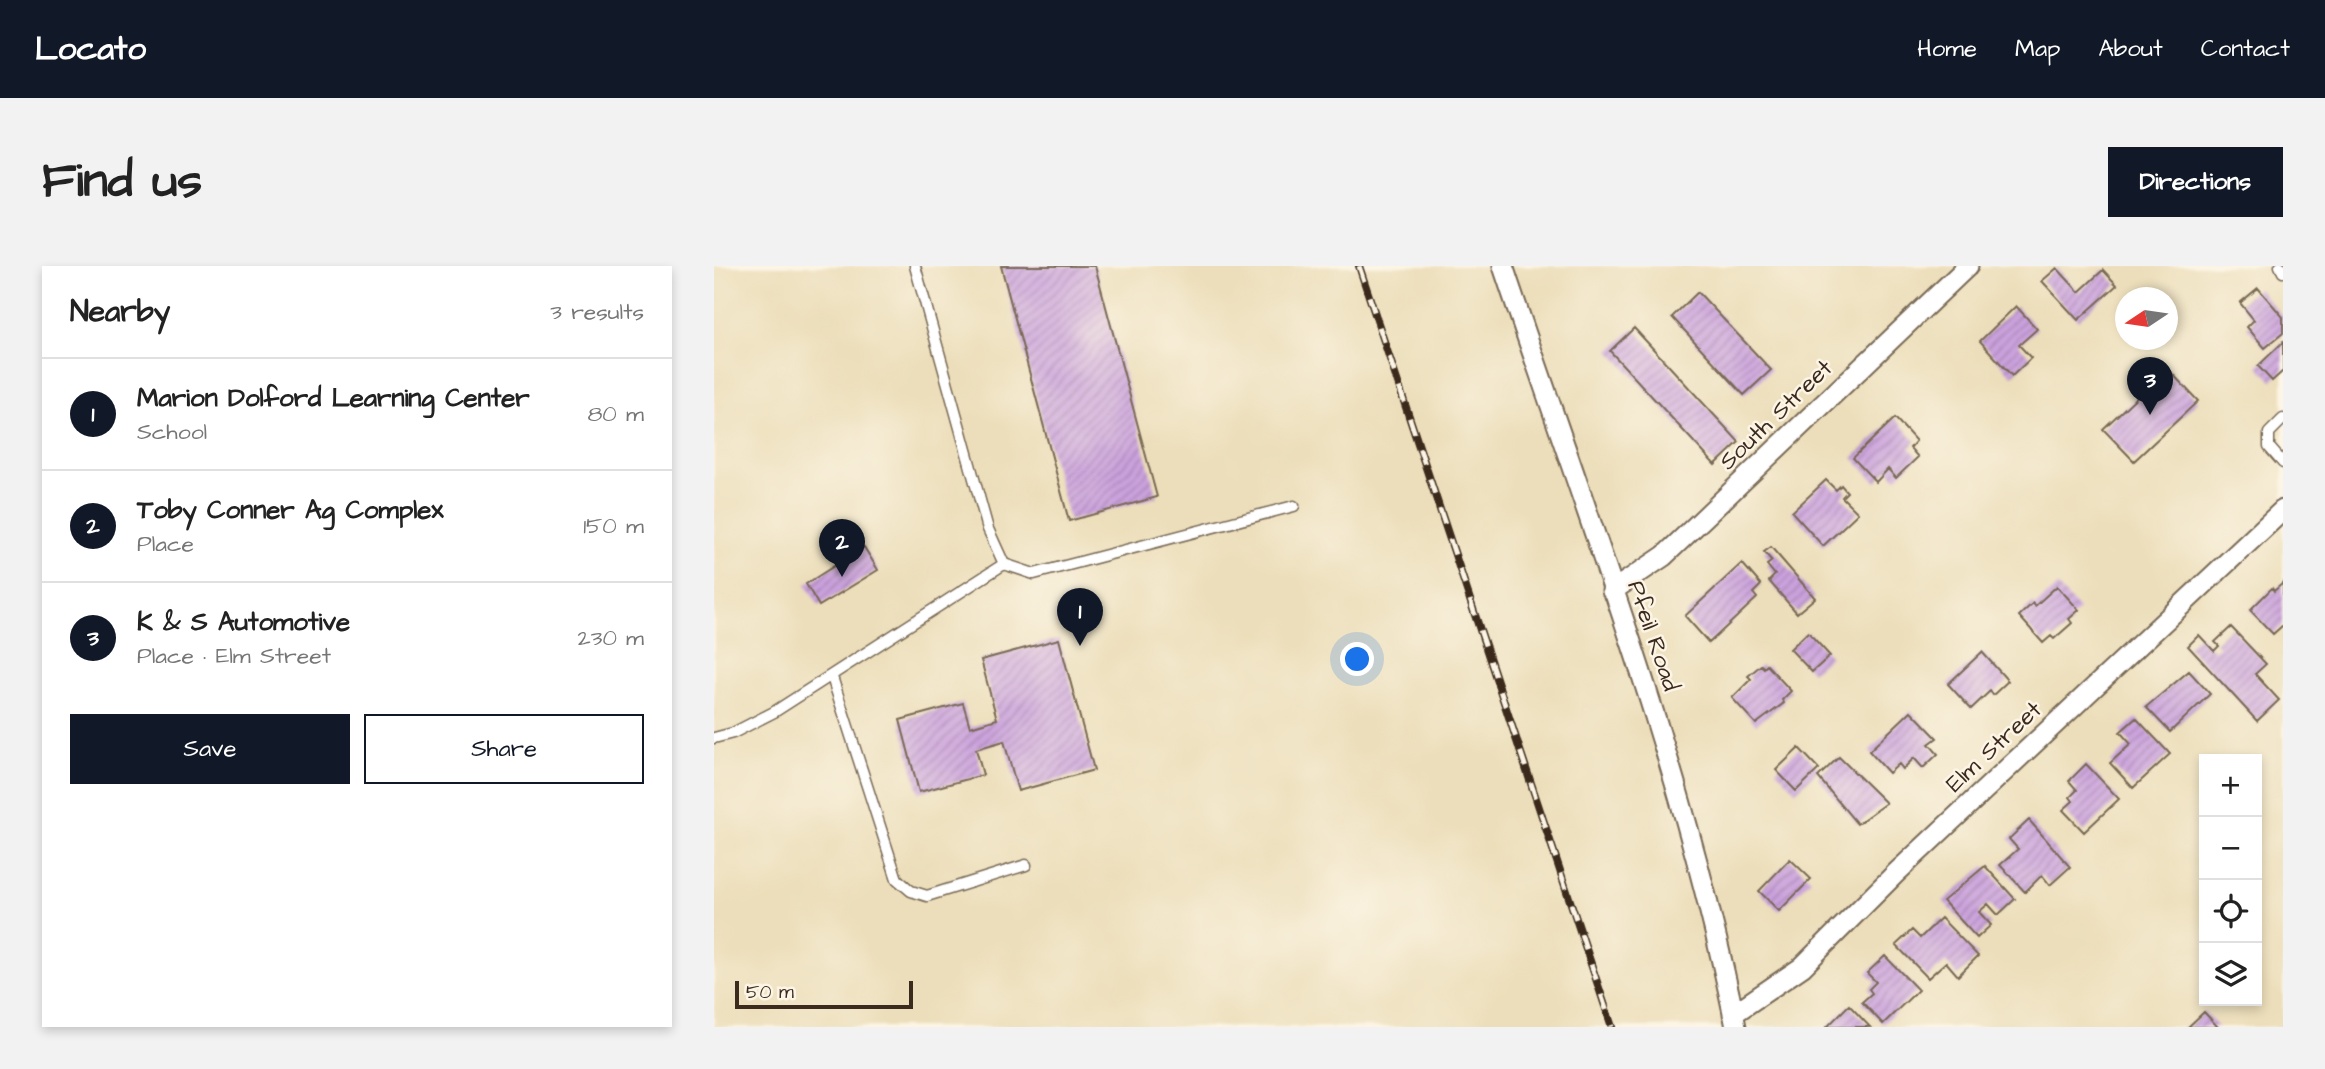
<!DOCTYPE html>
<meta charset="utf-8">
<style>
body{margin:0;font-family:"Architects Daughter",sans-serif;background:#f2f2f2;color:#222}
.controls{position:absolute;right:21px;bottom:21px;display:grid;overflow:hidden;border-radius:0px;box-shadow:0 4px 10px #0003}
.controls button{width:63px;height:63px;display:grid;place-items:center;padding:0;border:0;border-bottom:2px solid #e0e0e0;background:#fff;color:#222;font:35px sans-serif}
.compass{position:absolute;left:1401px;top:21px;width:63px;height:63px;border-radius:50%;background:#fff;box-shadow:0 4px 10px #0003;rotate:257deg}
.scale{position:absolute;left:21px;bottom:18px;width:178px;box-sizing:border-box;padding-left:7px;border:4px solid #3b2a1e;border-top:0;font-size:19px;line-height:24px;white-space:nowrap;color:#3b2a1e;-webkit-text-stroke:5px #fcf5e5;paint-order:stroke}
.you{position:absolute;left:644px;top:394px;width:24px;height:24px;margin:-18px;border:5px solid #fff;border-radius:50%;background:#1a73e8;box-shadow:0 0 0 10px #1a73e833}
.badge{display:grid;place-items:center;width:46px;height:46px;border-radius:50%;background:#111827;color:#fff;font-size:23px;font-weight:700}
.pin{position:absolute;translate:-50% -58px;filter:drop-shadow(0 2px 4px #0008)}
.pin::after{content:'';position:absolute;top:37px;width:24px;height:21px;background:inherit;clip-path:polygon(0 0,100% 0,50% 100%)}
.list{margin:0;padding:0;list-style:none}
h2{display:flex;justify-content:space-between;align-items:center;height:91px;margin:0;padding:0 28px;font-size:30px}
h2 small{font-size:23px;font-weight:400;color:#767676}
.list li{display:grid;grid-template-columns:46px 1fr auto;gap:21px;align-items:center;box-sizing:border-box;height:112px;padding:0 28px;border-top:2px solid #e0e0e0}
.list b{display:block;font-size:26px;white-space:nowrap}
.list p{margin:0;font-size:23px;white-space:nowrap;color:#767676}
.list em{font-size:23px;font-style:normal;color:#767676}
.actions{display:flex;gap:14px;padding:21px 28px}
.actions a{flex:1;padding:16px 0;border:2px solid #111827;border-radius:0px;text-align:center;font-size:24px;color:#111827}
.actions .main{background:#111827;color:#fff}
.icon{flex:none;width:38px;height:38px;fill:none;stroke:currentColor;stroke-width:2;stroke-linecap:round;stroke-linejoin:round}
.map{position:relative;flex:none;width:1569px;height:761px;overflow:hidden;border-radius:0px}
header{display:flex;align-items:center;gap:42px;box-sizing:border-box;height:98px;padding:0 35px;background:#111827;color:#fff}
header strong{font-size:33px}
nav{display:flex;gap:38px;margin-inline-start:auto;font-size:24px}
.intro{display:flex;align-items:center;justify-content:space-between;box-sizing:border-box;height:168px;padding:0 42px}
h1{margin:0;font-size:49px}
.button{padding:18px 32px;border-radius:0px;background:#111827;color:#fff;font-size:24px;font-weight:700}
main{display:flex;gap:42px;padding:0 42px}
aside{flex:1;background:#fff;border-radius:0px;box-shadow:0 4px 10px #0003}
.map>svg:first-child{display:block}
</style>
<header>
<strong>Locato</strong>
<nav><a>Home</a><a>Map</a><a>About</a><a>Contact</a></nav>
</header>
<div class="intro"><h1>Find us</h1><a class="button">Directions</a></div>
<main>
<aside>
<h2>Nearby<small>3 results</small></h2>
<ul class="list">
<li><span class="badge">1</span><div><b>Marion Dolford Learning Center</b><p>School</p></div><em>80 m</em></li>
<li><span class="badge">2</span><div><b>Toby Conner Ag Complex</b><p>Place</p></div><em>150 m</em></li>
<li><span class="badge">3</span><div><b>K &amp; S Automotive</b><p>Place · Elm Street</p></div><em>230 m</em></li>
</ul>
<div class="actions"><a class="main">Save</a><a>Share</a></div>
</aside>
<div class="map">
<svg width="1569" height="761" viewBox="0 0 1569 761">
<defs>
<pattern id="building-hatch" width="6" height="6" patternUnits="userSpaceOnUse" patternTransform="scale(1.75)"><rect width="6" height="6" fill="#cba2dd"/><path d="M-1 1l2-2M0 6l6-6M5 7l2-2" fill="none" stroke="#a684b3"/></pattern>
</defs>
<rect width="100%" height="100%" fill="#fcf5e5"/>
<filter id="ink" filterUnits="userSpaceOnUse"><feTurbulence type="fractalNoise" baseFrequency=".0143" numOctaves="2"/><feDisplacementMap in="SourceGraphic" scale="14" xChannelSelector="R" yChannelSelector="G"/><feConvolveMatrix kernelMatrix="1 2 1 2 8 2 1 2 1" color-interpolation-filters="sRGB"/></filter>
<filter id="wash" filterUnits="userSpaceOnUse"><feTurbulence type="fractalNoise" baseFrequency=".00686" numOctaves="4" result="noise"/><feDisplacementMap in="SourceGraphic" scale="28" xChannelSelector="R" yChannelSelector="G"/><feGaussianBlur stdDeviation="1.57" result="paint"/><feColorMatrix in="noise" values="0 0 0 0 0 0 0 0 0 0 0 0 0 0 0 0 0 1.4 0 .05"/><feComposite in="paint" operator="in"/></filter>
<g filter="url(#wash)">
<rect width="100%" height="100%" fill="#ecdeba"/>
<g id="blocks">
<!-- building -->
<path fill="url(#building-hatch)" d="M287,0H381L443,231L355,255Z
M1343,2L1365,26L1389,4L1403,19L1364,54L1328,15Z
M1544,22L1569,51V67L1551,82L1533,61L1540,54L1526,37Z
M984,26L1057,104L1030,129L958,51Z
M1302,40L1323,63L1305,79L1317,92L1298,110L1266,75Z
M920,62L1025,176L1001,199L896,85Z
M1569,76V105L1558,115L1544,100Z
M1453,102L1484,135L1420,195L1389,163Z
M1181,152L1202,175L1196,182L1204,191L1182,212L1174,203L1162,216L1139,192Z
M1112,214L1122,224L1127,219L1133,226L1128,231L1144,247L1109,280L1078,246Z
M150,281L164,304L105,340L92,318Z
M1057,281L1101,332L1083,347L1055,315L1061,309L1053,299L1058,295L1050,286Z
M1028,297L1047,319L1039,327L1043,332L995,377L971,350Z
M1569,317V359L1559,368L1536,344L1558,322L1560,325Z
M1343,320L1365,344L1355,353L1358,357L1340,373L1337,370L1329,377L1305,350L1319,337L1321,340Z
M1517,361L1552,398L1541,408L1565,434L1543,455L1474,380L1485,369L1500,385L1505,380L1501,376Z
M1094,366L1116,390L1098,406L1076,383Z
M345,373L380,504L304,525L290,475L262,483L269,509L205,526L186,454L249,437L256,461L283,453L267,394Z
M1268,386L1294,415L1279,429L1276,425L1257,443L1234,418Z
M1047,399L1050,402L1053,399L1077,425L1068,434L1070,437L1042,458L1018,432L1037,413L1034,410Z
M1475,405L1496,428L1456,466L1432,441Z
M1197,445L1223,472L1215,478L1224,488L1209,502L1200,492L1189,503L1185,498L1175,507L1155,485Z
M1422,452L1456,488L1419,522L1396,497L1417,478L1406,466Z
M1085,482L1105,503L1082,525L1062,504Z
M1125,491L1172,537L1143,558L1104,511Z
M1372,498L1405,533L1370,566L1349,544L1359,535L1356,531L1363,524L1355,515Z
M1315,554L1356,601L1336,619L1328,609L1311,626L1286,599L1304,583L1295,573Z
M1076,593L1097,613L1065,645L1045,625Z
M1271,600L1301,633L1284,649L1274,638L1265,646L1277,659L1263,672L1229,635Z
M1227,652L1264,690L1244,710L1232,696L1214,712L1182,679L1198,664L1206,672Z
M1171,690L1204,724L1169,758L1148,736L1158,727L1155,723L1162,716L1153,707Z
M1135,739L1156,761H1113Z
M1490,746L1504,761H1474Z"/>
</g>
</g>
<g filter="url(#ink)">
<use href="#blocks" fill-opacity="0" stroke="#796955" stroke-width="2"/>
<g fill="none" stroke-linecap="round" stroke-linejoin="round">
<!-- service casing -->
<g stroke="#796955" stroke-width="13">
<path id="service" d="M201,0L274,263L290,298L320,308L580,240
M1566,0L1569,6
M1569,153L1555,167V181L1569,197
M118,411L183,613L197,625L213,630L312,599
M0,472L19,467L60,446L290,298"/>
</g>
<!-- minor casing -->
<g stroke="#796955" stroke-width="23">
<path id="minor" d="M789,0C873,251 970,501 1022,761
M898,325L950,290L1254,0
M1019,748L1088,701L1182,607L1569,244"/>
</g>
<!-- service -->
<use href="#service" stroke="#fff" stroke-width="10"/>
<!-- minor -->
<use href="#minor" stroke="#fff" stroke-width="19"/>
<!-- rail casing -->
<g stroke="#3b2a1e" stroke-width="8">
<path id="rail" d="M645,0L898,761"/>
</g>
<!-- rail -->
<use href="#rail" stroke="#fcf5e5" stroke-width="5" stroke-dasharray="16" stroke-linecap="butt"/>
</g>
</g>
<g text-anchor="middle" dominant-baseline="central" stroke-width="5" stroke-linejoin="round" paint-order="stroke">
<!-- street labels -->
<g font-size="24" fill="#3b2a1e" stroke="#fcf5e5">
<text transform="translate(1062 149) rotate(-44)">South Street</text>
<text transform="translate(939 370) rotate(71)">Pfeil Road</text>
<text transform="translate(1280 481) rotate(-43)">Elm Street</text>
</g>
</g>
</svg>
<div class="controls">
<button>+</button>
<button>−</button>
<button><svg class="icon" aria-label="locate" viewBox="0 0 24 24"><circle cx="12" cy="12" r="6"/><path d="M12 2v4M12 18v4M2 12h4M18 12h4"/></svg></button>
<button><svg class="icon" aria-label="layers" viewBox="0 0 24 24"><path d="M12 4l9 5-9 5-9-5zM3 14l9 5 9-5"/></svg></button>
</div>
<svg class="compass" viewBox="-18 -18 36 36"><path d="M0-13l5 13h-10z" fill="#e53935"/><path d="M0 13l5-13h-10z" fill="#767676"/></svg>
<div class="scale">50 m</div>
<div class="you"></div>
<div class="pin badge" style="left:366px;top:380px">1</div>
<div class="pin badge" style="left:128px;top:311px">2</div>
<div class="pin badge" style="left:1436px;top:149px">3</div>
</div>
</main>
